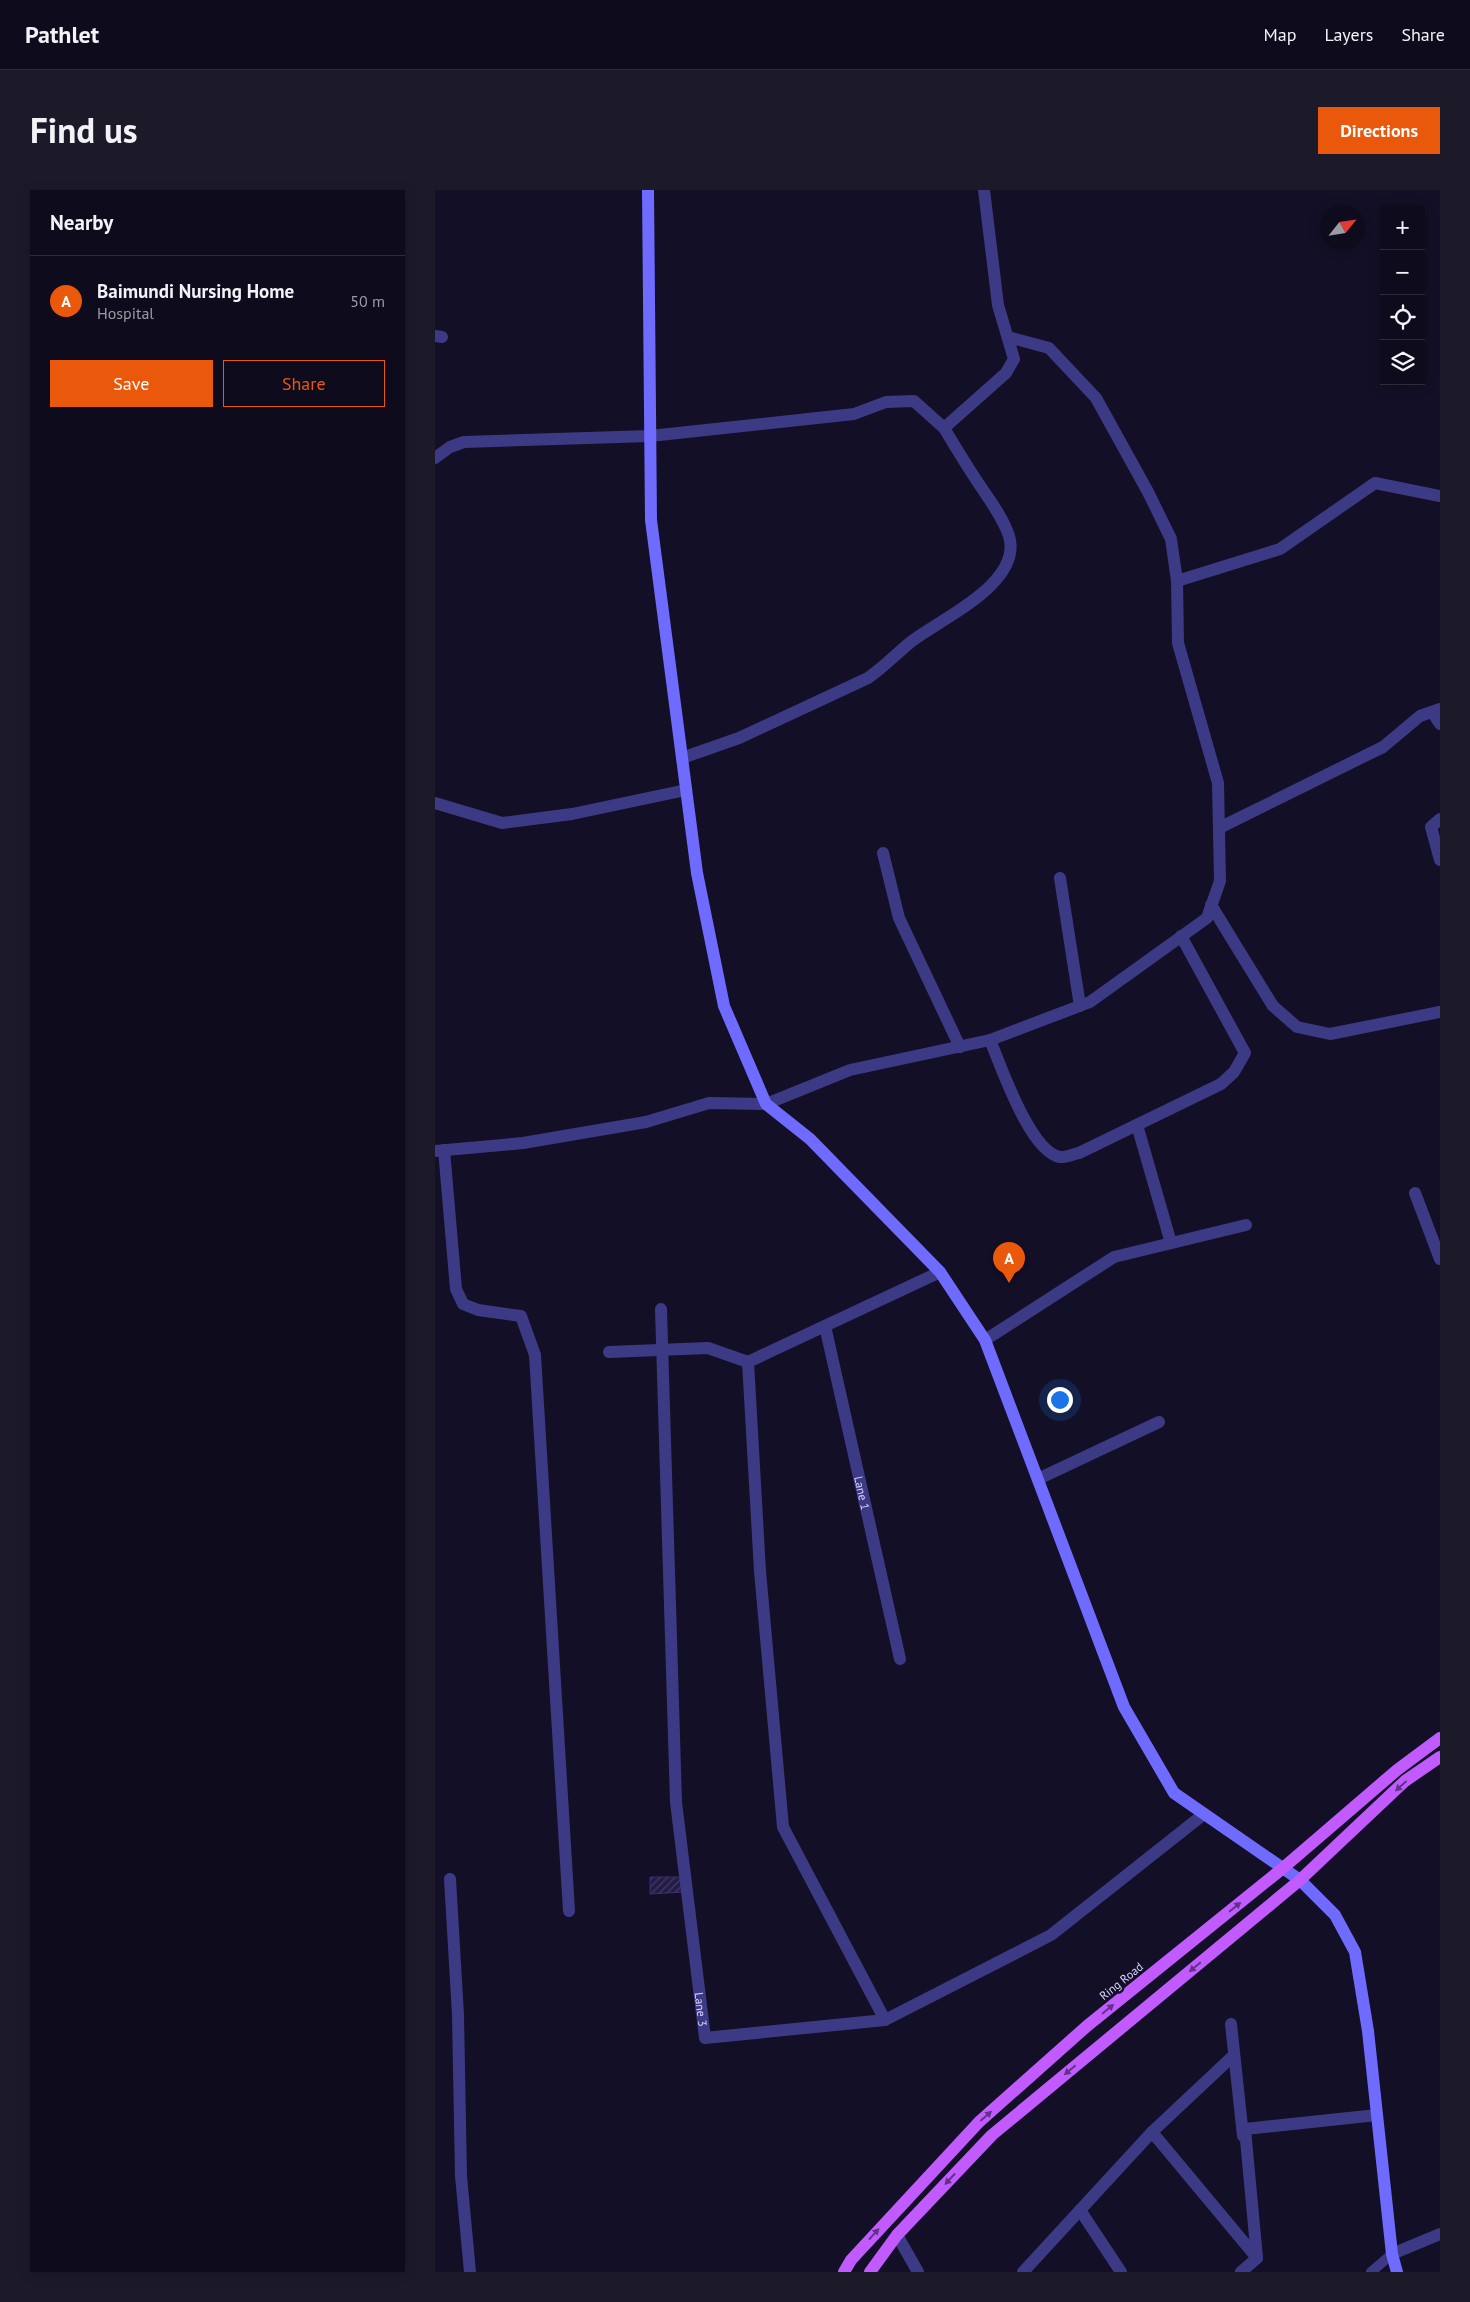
<!DOCTYPE html>
<meta charset="utf-8">
<style>
body{margin:0;font-family:"PT Sans",sans-serif;background:#1c1929;color:#f1f3f6}
.controls{position:absolute;right:15px;top:15px;display:grid;overflow:hidden;border-radius:0px;box-shadow:0 2px 12px #0003}
.controls button{width:45px;height:45px;display:grid;place-items:center;padding:0;border:0;border-bottom:1px solid #2e2b3b;background:#0e0b1c;color:#f1f3f6;font:25px sans-serif}
.compass{position:absolute;left:885px;top:15px;width:45px;height:45px;border-radius:50%;background:#0e0b1c;box-shadow:0 2px 12px #0003;rotate:60deg}
.you{position:absolute;left:624px;top:1209px;width:18px;height:18px;margin:-12px;border:4px solid #fff;border-radius:50%;background:#1a73e8;box-shadow:0 0 0 8px #1a73e833}
.badge{display:grid;place-items:center;width:32px;height:32px;border-radius:50%;background:#ea580c;color:#fff;font-size:16px;font-weight:700}
.pin{position:absolute;translate:-50% -41px;filter:drop-shadow(0 1px 2px #0008)}
.pin::after{content:'';position:absolute;top:26px;width:18px;height:15px;background:inherit;clip-path:polygon(0 0,100% 0,50% 100%)}
.list{margin:0;padding:0;list-style:none}
h2{display:flex;justify-content:space-between;align-items:center;height:65px;margin:0;padding:0 20px;font-size:21px}
h2 small{font-size:16px;font-weight:400;color:#9b9ba3}
.list li{display:grid;grid-template-columns:32px 1fr auto;gap:15px;align-items:center;box-sizing:border-box;height:90px;padding:0 20px;border-top:1px solid #2e2b3b}
.list b{display:block;font-size:19px;white-space:nowrap}
.list p{margin:0;font-size:16px;white-space:nowrap;color:#9b9ba3}
.list em{font-size:16px;font-style:normal;color:#9b9ba3}
.actions{display:flex;gap:10px;padding:15px 20px}
.actions a{flex:1;padding:11px 0;border:1px solid #ea580c;border-radius:0px;text-align:center;font-size:18px;color:#ea580c}
.actions .main{background:#ea580c;color:#fff}
.icon{flex:none;width:28px;height:28px;fill:none;stroke:currentColor;stroke-width:2;stroke-linecap:round;stroke-linejoin:round}
.map{position:relative;flex:none;width:1005px;height:2082px;overflow:hidden;border-radius:0px}
header{display:flex;align-items:center;gap:30px;box-sizing:border-box;height:70px;padding:0 25px;background:#0e0b1c;border-bottom:1px solid #2e2b3b}
header strong{font-size:24px}
nav{display:flex;gap:28px;margin-inline-start:auto;font-size:18px}
.intro{display:flex;align-items:center;justify-content:space-between;box-sizing:border-box;height:120px;padding:0 30px}
h1{margin:0;font-size:35px}
.button{padding:12px 22px;border-radius:0px;background:#ea580c;color:#fff;font-size:18px;font-weight:700}
main{display:flex;gap:30px;padding:0 30px}
aside{flex:1;background:#0e0b1c;border-radius:0px;box-shadow:0 2px 12px #0003}
.map>svg:first-child{display:block}
</style>
<header>
<strong>Pathlet</strong>
<nav><a>Map</a><a>Layers</a><a>Share</a></nav>
</header>
<div class="intro"><h1>Find us</h1><a class="button">Directions</a></div>
<main>
<aside>
<h2>Nearby<small></small></h2>
<ul class="list">
<li><span class="badge">A</span><div><b>Baimundi Nursing Home</b><p>Hospital</p></div><em>50 m</em></li>
</ul>
<div class="actions"><a class="main">Save</a><a>Share</a></div>
</aside>
<div class="map">
<svg width="1005" height="2082" viewBox="0 0 1005 2082">
<defs>
<pattern id="building-hatch" width="6" height="6" patternUnits="userSpaceOnUse" patternTransform="scale(1.25)"><rect width="6" height="6" fill="#241b47"/><path d="M-1 1l2-2M0 6l6-6M5 7l2-2" fill="none" stroke="#433b63"/></pattern>
</defs>
<rect width="100%" height="100%" fill="#130f26"/>
<!-- building -->
<path fill="url(#building-hatch)" stroke="#3b2d73" d="M215,1687H249V1702L215,1704Z"/>
<g fill="none" stroke-linecap="round" stroke-linejoin="round">
<!-- service -->
<path stroke="#3d3a85" stroke-width="10" d="M936,2082L957,2064"/>
<!-- minor -->
<g stroke="#3d3a85" stroke-width="12">
<path d="M0,146L7,147"/>
<path d="M0,268L15,257L29,252L215,246L419,224L451,212L479,211L509,238"/>
<path d="M997,522L1005,534"/>
<path d="M247,568L304,548L433,488C449,477 462,463 477,451C507,428 588,393 574,346C568,328 556,312 546,297C533,278 521,258 509,238L571,183L579,169L563,115L549,0"/>
<path d="M0,613L67,633L137,624L251,600"/>
<path d="M1005,629L996,637L1005,670"/>
<path d="M784,638L948,557L985,526L1005,519"/>
<path d="M448,663L464,728L525,857"/>
<path d="M625,688L645,816"/>
<path d="M776,715L838,816L862,837L895,844L1005,822"/>
<path d="M555,850C566,876 595,962 625,967C630,968 638,964 644,963L786,894L799,882L810,863L746,746"/>
<path d="M702,935L736,1053"/>
<path d="M9,960L21,1099L28,1114L43,1120L86,1126L100,1165L134,1721"/>
<path d="M980,1003L1005,1069"/>
<path d="M505,1082L313,1172L325,1381L348,1637L450,1830L616,1745L769,1624"/>
<path id="s1" d="M226,1119L241,1612L270,1848L450,1830"/>
<path id="s2" d="M390,1136L465,1469"/>
<path d="M550,1150L679,1067L811,1035"/>
<path d="M174,1162L273,1158L313,1172"/>
<path d="M603,1289L724,1232"/>
<path d="M15,1689L23,1825L26,1986L35,2082"/>
<path d="M796,1834L808,1946"/>
<path d="M717,1942L799,1865"/>
<path d="M645,2020L686,2082"/>
<path d="M462,2045L483,2082"/>
<path d="M957,2064L1005,2044"/>
<path d="M822,2068L810,1939L942,1925"/>
<path d="M588,2082L717,1942L822,2068"/>
<path d="M806,2082L822,2068"/>
</g>
<!-- tertiary -->
<path stroke="#3d3a85" stroke-width="12" d="M573,147L614,158L661,208L713,302L736,349L742,391
M0,961L88,953L211,932L274,913L331,914L415,880L555,850L655,812L772,728L785,691L783,593L743,453L742,391L845,359L940,293L1005,306"/>
<!-- secondary -->
<path stroke="#6f6bff" stroke-width="12" d="M213,0L216,330L262,683L289,816L331,914L375,949L505,1082L550,1150L689,1517L739,1603L865,1690L900,1725L920,1762L933,1841L957,2064L962,2082"/>
<!-- primary -->
<path stroke="#c25bff" stroke-width="12" d="M409,2082L416,2070L544,1932L652,1836L848,1678L962,1580L1005,1548
M435,2082L462,2045L557,1945L865,1690L970,1591L1005,1567"/>
</g>
<!-- one-way arrows -->
<defs><path id="oneway-solid" d="M-6-.8H1V-3.2L6.5 0L1 3.2V.8H-6Z" transform="scale(1.25)"/></defs>
<g fill="#623188">
<use href="#oneway-solid" transform="translate(966 1596) rotate(138)"/>
<use href="#oneway-solid" transform="translate(800 1717) rotate(-39)"/>
<use href="#oneway-solid" transform="translate(760 1777) rotate(140)"/>
<use href="#oneway-solid" transform="translate(673 1819) rotate(-39)"/>
<use href="#oneway-solid" transform="translate(635 1880) rotate(140)"/>
<use href="#oneway-solid" transform="translate(551 1926) rotate(-41)"/>
<use href="#oneway-solid" transform="translate(515 1989) rotate(133)"/>
<use href="#oneway-solid" transform="translate(439 2044) rotate(-48)"/>
</g>
<g text-anchor="middle" dominant-baseline="central" stroke-width="5" stroke-linejoin="round" paint-order="stroke">
<!-- street labels -->
<g font-size="12" fill="#d9d4ff" stroke="#130f26">
<text stroke="none"><textPath href="#s2" startOffset="171">Lane 1</textPath></text>
<text transform="translate(686 1791) rotate(-39)">Ring Road</text>
<text stroke="none"><textPath href="#s1" startOffset="702">Lane 3</textPath></text>
</g>
</g>
</svg>
<div class="controls">
<button>+</button>
<button>−</button>
<button><svg class="icon" aria-label="locate" viewBox="0 0 24 24"><circle cx="12" cy="12" r="6"/><path d="M12 2v4M12 18v4M2 12h4M18 12h4"/></svg></button>
<button><svg class="icon" aria-label="layers" viewBox="0 0 24 24"><path d="M12 4l9 5-9 5-9-5zM3 14l9 5 9-5"/></svg></button>
</div>
<svg class="compass" viewBox="-18 -18 36 36"><path d="M0-13l5 13h-10z" fill="#e53935"/><path d="M0 13l5-13h-10z" fill="#9b9ba3"/></svg>
<div class="you"></div>
<div class="pin badge" style="left:574px;top:1093px">A</div>
</div>
</main>
